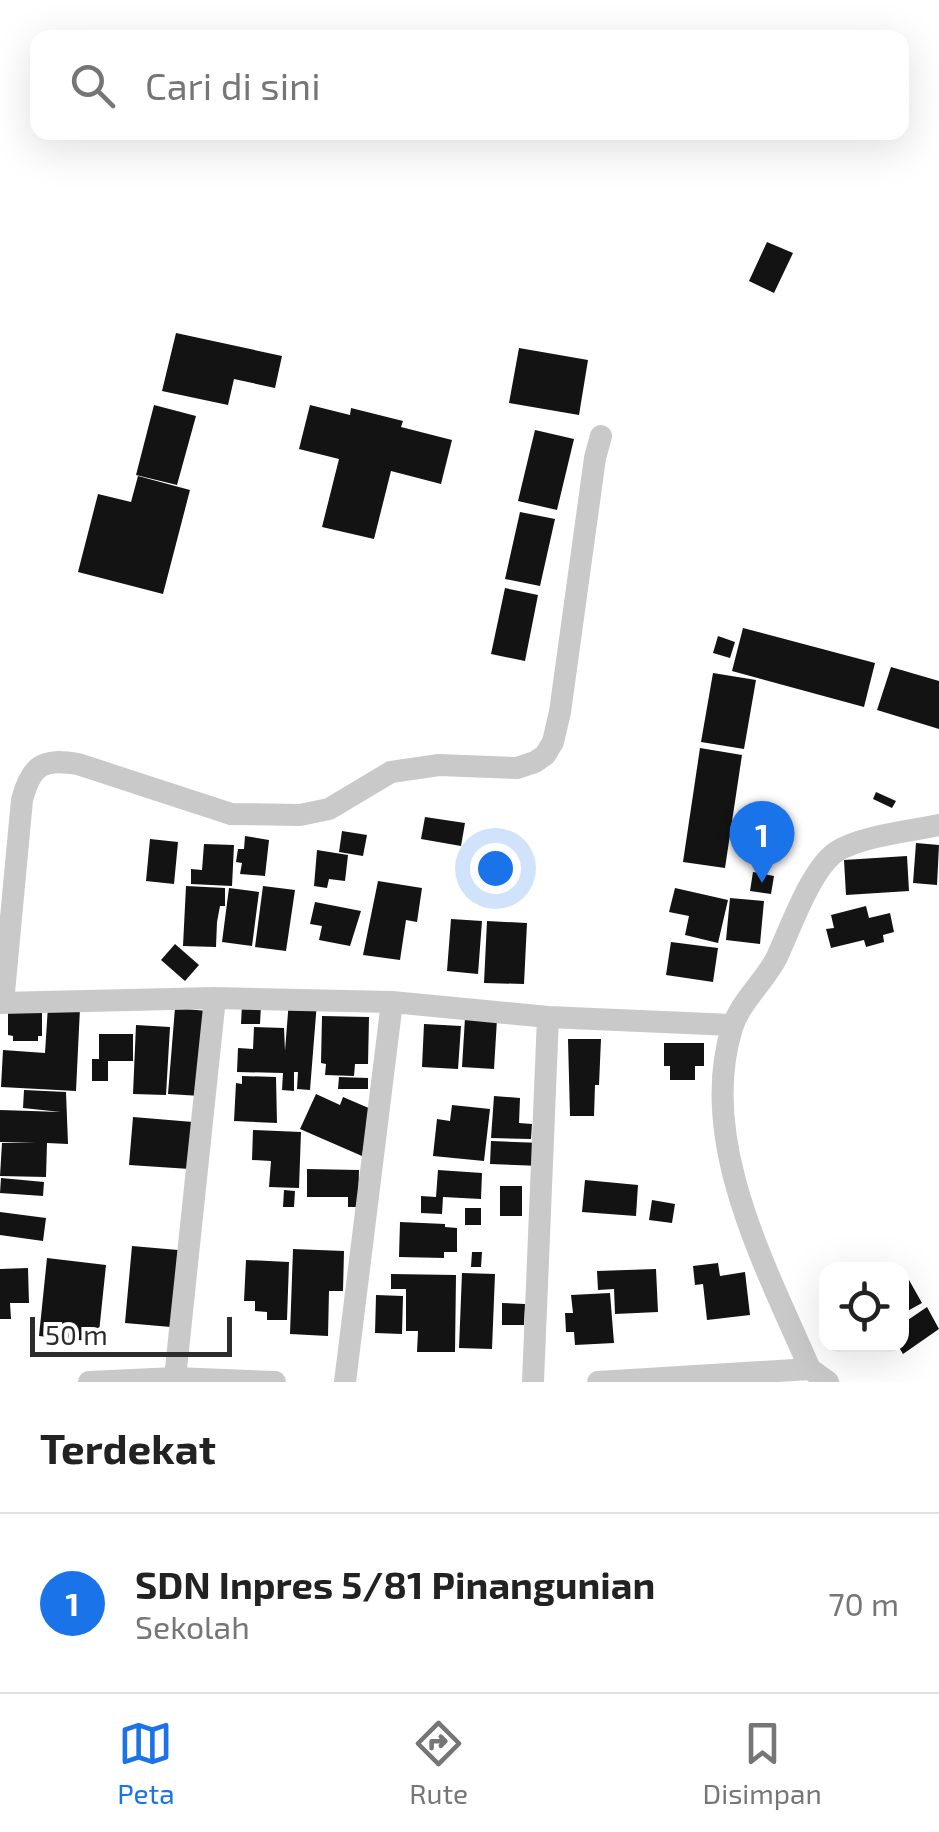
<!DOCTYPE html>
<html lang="id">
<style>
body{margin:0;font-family:"Exo 2",sans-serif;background:#f6f6f6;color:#222}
.controls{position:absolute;right:30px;bottom:30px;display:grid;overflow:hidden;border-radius:20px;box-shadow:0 10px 40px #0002}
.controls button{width:90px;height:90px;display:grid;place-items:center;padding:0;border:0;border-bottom:2px solid #e0e0e0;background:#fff;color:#222;font:50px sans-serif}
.scale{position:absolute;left:30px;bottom:25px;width:202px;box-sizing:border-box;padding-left:10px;border:5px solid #2c2c2c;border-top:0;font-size:28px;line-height:35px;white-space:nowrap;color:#2c2c2c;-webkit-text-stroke:8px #fff;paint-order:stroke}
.you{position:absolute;left:495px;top:868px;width:35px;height:35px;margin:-25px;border:8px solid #fff;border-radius:50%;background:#1a73e8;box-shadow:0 0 0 15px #1a73e833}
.badge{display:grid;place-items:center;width:65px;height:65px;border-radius:50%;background:#1a73e8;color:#fff;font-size:32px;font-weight:700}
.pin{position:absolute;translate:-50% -82px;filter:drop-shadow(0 2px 5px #0008)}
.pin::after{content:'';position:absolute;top:52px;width:35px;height:30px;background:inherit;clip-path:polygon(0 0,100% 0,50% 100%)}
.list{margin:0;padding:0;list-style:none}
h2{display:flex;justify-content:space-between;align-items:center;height:130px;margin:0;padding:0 40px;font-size:42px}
h2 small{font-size:32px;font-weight:400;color:#767676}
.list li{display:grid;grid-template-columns:65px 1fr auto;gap:30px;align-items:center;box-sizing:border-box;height:180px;padding:0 40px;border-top:2px solid #e0e0e0}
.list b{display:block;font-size:38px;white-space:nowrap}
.list p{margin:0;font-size:32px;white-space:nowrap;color:#767676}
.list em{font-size:32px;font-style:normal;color:#767676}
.icon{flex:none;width:55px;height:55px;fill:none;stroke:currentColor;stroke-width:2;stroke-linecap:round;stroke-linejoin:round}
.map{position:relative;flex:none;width:939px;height:1382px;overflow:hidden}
.search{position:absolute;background:#fff;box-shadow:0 10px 40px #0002;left:30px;right:30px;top:30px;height:110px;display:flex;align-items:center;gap:25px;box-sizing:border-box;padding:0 35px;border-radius:20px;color:#767676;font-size:38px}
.sheet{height:310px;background:#fff}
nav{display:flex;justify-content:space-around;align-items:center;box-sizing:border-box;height:140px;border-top:2px solid #e0e0e0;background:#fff;font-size:28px;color:#767676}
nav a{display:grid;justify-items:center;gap:5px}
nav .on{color:#1a73e8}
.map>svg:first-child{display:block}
</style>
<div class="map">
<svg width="939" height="1382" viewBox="0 0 939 1382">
<rect width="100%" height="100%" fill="#fff"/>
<!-- building -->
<path fill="#131313" d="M767,242L793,253L774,293L749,281Z
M176,333L282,356L275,388L234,379L228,405L162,391Z
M519,348L588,360L579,415L509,403Z
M154,405L196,416L177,485L136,475Z
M310,405L350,415L351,408L403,421L401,427L452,440L441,484L391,471L374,539L322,527L339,459L299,449Z
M535,430L574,439L557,510L518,501Z
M138,476L190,490L163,594L78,572L98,494L131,502Z
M520,512L555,519L540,586L505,579Z
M505,588L538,595L525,661L491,654Z
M743,628L875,663L864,707L732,671Z
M718,636L735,642L730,658L713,653Z
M891,667L939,681V729L877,710Z
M713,673L756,680L744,749L701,742Z
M700,748L742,755L725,868L683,862Z
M876,792L896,801L892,808L873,799Z
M425,817L465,823L461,846L421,839Z
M342,831L367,835L363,856L339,852Z
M245,836L269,840L265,876L240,874L242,863L236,862L238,849H244Z
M150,839L178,842L174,884L146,881Z
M916,843L939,845L937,885L913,883Z
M204,844L234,845L232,886L191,884V869L202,870Z
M317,850L348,855L345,881L329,879L327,888L314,886Z
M907,856L909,891L846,895L844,860Z
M753,872L774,876L771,894L750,891Z
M378,881L422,888L417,922L406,920L400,960L363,955Z
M186,886L225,888V906H220L217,922L216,947L183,946Z
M263,886L295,890L286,951L255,947Z
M229,888L259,892L252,946L222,942Z
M675,888L728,900L718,943L685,935L689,916L669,912Z
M730,898L764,901L760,944L726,940Z
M315,902L361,911L350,946L319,940L322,926L310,924Z
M866,906L869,918L890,913L894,932L883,935L884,942L866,947L864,940L831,948L826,929L834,928L831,915Z
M451,919L482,921L478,974L447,971Z
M487,921L527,923L524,984L484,983Z
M671,942L718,948L713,982L666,975Z
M175,944L199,965L185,981L161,960Z
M289,1000L317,1002L310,1090L297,1089L298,1072H294V1091L282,1090L283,1073L237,1072L238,1048L253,1049L254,1027L284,1028L285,1051Z
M242,1005H261L260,1024H241Z
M48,1006L80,1008L76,1091L1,1087L3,1050L45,1053Z
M175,1008L207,1011L201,1096L168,1094Z
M8,1009H42V1036H38V1041H13V1036L8,1035Z
M322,1016L369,1017L368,1064H355L354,1076L325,1075L326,1064L321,1063Z
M465,1018L497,1019L494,1069L462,1067Z
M424,1024L461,1026L458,1069L422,1067Z
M136,1025L170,1027L166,1095L133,1094Z
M99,1034H133V1061H108V1081H92V1059H99Z
M568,1039H601L599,1085H595L594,1116H570Z
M664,1043H704V1066H695V1080H670V1066H664Z
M242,1076L276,1077L277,1123L234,1121L236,1083L242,1084Z
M339,1077L368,1078V1089H338Z
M24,1090L66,1092L68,1144L47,1143L46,1177L0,1176L2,1143H36L0,1142V1110L61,1112L23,1108Z
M316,1094L340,1105L343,1097L371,1109L362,1156L300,1129Z
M494,1096L520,1098L519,1123L532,1124L531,1139L491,1138Z
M452,1105L490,1109L484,1161L433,1156L437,1119L450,1121Z
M133,1117L193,1122L190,1169L129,1165Z
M253,1130L301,1132L299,1188L269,1187L271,1161L252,1160Z
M491,1141L542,1143L541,1166L490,1164Z
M307,1169L359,1170L358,1207H348V1197H307Z
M438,1170L482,1173L481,1199L443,1197L442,1214L421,1213V1196L436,1197Z
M1,1178L44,1182L43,1196L0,1193Z
M585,1180L638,1185L636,1216L582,1212Z
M500,1186H522V1216H500Z
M284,1190L295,1191L294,1207H283Z
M652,1200L675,1204L672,1223L649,1220Z
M465,1208H481V1225H465Z
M0,1212L46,1218L43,1241L0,1235Z
M400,1222L445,1224V1227L457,1228V1252H444V1258L399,1257Z
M132,1246L178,1250L171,1327L125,1323Z
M293,1249L344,1251L343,1291H329L328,1336L290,1334Z
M472,1252H482L481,1267H471Z
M47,1258L106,1265L98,1342L39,1336Z
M246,1260L289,1262L287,1320H267V1312L255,1311V1301H244Z
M718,1263L720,1276L745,1272L750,1315L707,1320L703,1284L695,1285L693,1266Z
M28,1268L29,1303H10L11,1319H0V1269Z
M656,1269L658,1312L615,1314L614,1289L598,1290L597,1271Z
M462,1273L495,1274L492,1349L459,1348Z
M391,1274L456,1275L455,1352H417L418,1331H406V1289H391Z
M909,1280L922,1303L902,1314V1284Z
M610,1293L614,1343L575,1345L574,1332H566L565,1313H573L571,1295Z
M376,1295L403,1296L402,1334L375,1333Z
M502,1303L525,1304L524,1325H502Z
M927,1307L939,1329L903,1354L897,1344H902V1324Z"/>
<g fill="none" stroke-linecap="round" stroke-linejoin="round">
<!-- street -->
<path stroke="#c9c9c9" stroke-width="22" d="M0,1003L215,998L392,1002L548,1017L732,1025
M3,1003L22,800C31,765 43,758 78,764L231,814L300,815L329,809L391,772L439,765L517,768L535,762L545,755L553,742L560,712L595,458L601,436
M175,1378L215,998
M89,1382L175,1378L275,1382
M345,1382L392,1002
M533,1382L548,1017
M598,1382L810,1369
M828,1382L810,1369C766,1267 697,1141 732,1028C740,1002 765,981 777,957C790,929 811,869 836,852C860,836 911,831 939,825"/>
</g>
</svg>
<div class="controls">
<button><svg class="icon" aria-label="locate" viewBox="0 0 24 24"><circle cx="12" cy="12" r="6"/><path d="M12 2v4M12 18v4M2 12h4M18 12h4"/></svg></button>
</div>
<div class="scale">50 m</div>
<div class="you"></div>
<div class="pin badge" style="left:762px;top:883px">1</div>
<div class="search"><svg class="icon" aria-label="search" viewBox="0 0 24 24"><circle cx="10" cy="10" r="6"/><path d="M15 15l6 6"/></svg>Cari di sini</div>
</div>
<section class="sheet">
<h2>Terdekat<small></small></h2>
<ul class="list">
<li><span class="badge">1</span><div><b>SDN Inpres 5/81 Pinangunian</b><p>Sekolah</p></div><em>70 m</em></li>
</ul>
</section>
<nav>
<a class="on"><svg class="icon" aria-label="map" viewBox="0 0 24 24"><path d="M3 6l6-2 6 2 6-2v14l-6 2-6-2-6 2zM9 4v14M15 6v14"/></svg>Peta</a>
<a><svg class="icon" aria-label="directions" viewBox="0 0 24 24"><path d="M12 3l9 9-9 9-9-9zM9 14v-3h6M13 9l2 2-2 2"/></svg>Rute</a>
<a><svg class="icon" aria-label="saved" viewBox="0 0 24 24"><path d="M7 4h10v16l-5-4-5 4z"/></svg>Disimpan</a>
</nav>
